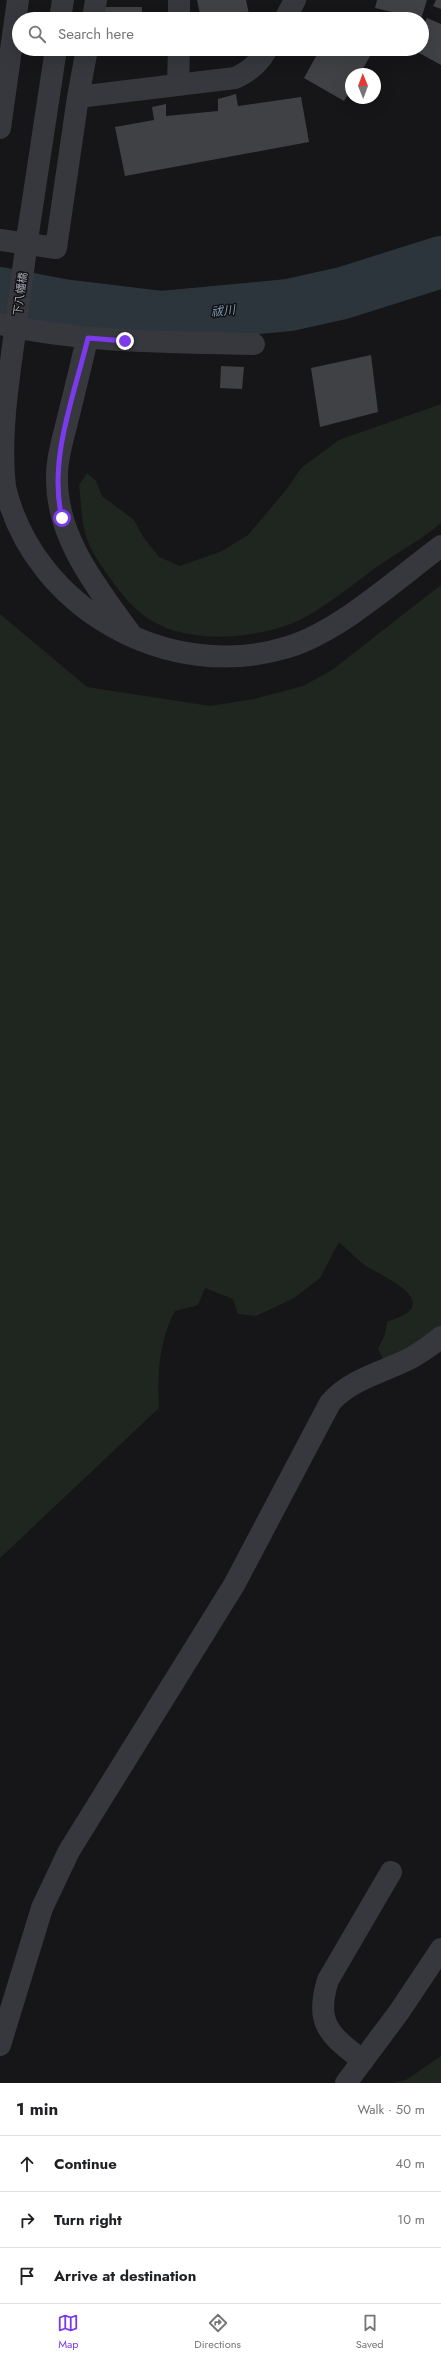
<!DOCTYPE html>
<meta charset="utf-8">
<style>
body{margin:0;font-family:Jost,"Noto Sans JP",sans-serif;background:#f6f6f6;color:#202124}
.compass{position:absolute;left:345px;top:68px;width:36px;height:36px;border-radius:50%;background:#fff;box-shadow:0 4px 16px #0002;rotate:359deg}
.stop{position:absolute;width:12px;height:12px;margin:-9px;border:3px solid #7c3aed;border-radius:50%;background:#fff}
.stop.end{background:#7c3aed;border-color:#fff;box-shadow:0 1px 4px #0008}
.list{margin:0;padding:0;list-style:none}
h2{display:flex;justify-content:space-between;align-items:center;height:52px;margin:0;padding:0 16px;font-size:17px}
h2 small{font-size:13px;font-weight:400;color:#757577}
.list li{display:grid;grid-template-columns:26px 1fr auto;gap:12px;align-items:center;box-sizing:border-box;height:56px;padding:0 16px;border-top:1px solid #e0e0e0}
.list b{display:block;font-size:15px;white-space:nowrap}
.list em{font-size:13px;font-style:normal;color:#757577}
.icon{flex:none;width:22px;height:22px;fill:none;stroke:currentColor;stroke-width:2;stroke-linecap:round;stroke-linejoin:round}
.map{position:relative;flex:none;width:441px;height:2083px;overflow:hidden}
.search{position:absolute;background:#fff;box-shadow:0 4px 16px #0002;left:12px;right:12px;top:12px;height:44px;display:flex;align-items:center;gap:10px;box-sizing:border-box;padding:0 14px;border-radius:22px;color:#757577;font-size:15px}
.sheet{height:220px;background:#fff}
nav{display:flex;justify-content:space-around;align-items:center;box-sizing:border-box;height:56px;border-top:1px solid #e0e0e0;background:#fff;font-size:11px;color:#757577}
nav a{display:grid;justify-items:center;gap:2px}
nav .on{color:#7c3aed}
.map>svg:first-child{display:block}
</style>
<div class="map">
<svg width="441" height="2083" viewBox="0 0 441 2083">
<rect width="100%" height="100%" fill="#161618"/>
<!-- green -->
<path fill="#1e261f" d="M441,404V523C420,541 396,553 374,569C348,588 315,616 285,626C245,639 189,643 152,621C136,612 120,593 110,578C101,566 90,550 86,536C81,520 81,501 79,485L87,473L96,481L102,496L134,520L144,538L159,557L180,566L222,551L248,535L287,489L301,468L339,440Z
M441,585V1326L385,1363L378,1349L385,1334L387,1322C393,1319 401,1317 407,1313C430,1296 379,1274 369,1268C358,1261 349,1251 339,1242L320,1278L294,1298L256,1316L238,1314L233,1299L205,1288L198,1305L175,1311C159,1340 157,1375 159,1408L0,1558V614L87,687L210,706L254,699L303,686L332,670Z
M441,2056V2083H392L406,2080Z"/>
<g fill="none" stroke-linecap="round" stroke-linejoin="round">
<!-- river -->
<path stroke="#2c353c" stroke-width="52" d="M0,293L63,305L162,317L289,305L343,293L441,262"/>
</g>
<!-- building -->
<path fill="#404145" d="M197,0H246L250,19H201Z
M377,0H427L421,19L375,8Z
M436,0H441V9L433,6Z
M102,7H142V19H102Z
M427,18L441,24V65L412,49H422V29Z
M101,49H141V54L101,53Z
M320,49H374L360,74H351V89L344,101L304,78Z
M236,94L238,106L301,97L309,142L125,176L115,127L154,120L152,107L166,104V116L218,111V99Z
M371,355L378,412L320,427L311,368Z
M221,366L244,367L242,389L220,388Z"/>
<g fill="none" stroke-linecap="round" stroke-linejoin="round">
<!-- minor -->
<path stroke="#37383d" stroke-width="22" d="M60,19L63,0
M93,19L96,0
M179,19V0
M285,19L295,0
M178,85L179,49
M78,97L87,49
M0,128L18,0
M28,233L56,49
M0,240L56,248L78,97L235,78C250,71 259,63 267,49
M0,324C84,343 168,342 254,344
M87,339C81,366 74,394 67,422C63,439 57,457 57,475C55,536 96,586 130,633
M12,354C6,397 0,444 5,487C34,609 169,684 288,647C340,631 397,579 441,546
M0,2045L42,1908L69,1851L234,1585L330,1403C350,1379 384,1372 411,1358C421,1352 432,1345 441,1337
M363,2061C330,2035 314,2024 328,1980L391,1872
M346,2083L399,2012L441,1949"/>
<!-- minor-bridge -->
<path stroke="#37383d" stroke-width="22" d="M12,354L28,233"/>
</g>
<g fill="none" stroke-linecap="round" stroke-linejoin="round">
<!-- route -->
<path stroke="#7c3aed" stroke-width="5" d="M62,518C48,460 74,396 88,338L125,341"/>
</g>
<g text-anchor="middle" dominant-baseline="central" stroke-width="3" stroke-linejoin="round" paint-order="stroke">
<!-- street labels -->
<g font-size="11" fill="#a8adb8" stroke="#111113">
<text transform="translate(20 294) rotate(-82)">下八幡橋</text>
</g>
<!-- water labels -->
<g font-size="12" font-style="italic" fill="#7f9bb3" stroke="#111113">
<text transform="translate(223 311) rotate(-6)">祓川</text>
</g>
</g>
</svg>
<svg class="compass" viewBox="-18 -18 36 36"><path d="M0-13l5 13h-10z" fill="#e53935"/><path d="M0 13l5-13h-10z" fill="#757577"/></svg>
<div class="stop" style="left:62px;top:518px"></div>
<div class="stop end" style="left:125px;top:341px"></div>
<div class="search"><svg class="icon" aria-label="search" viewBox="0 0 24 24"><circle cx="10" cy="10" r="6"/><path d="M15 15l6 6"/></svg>Search here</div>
</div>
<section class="sheet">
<h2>1 min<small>Walk · 50 m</small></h2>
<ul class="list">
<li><svg class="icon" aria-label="ahead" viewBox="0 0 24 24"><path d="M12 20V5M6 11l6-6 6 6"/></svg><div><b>Continue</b></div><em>40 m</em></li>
<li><svg class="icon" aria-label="right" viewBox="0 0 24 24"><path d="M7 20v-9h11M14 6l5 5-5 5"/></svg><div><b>Turn right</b></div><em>10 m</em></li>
<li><svg class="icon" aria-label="arrive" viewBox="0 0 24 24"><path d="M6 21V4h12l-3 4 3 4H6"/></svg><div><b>Arrive at destination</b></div></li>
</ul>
</section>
<nav>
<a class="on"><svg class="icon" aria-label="map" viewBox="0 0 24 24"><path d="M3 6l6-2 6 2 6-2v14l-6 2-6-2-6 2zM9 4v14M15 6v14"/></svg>Map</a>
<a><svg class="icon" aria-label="directions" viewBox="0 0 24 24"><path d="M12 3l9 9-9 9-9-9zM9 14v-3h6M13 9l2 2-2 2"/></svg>Directions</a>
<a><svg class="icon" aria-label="saved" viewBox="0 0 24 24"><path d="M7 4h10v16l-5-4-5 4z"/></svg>Saved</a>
</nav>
